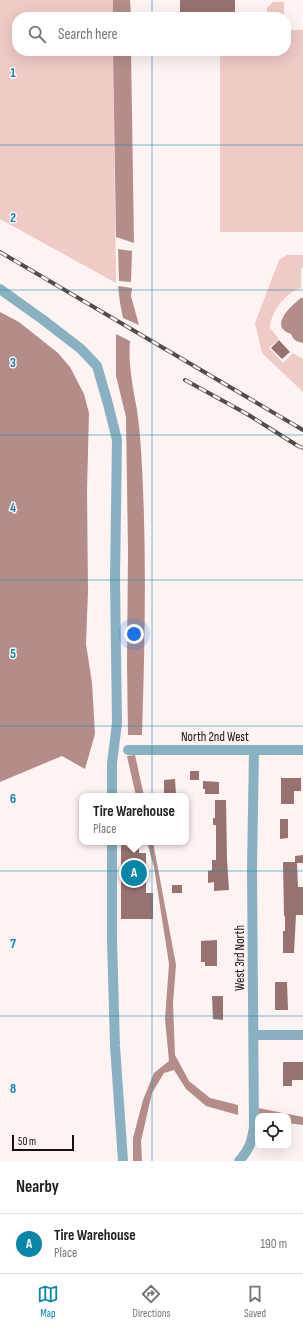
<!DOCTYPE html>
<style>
body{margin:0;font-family:"Sofia Sans Condensed",sans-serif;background:#f6f6f6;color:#202124}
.controls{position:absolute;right:12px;bottom:12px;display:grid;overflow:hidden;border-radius:8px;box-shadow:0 4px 16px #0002}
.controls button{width:36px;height:36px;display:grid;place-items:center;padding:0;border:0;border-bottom:1px solid #e0e0e0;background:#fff;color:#202124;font:20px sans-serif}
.scale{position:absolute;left:12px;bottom:10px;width:62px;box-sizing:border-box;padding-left:4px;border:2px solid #180f0f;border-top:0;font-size:11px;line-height:14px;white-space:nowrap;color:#180f0f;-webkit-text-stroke:3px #fdf3f2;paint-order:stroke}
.you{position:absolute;left:134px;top:634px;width:14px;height:14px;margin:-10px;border:3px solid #fff;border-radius:50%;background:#1a73e8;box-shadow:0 0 0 6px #1a73e833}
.badge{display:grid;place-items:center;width:26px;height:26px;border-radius:50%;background:#0886aa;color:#fff;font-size:13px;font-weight:700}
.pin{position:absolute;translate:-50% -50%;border:2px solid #fff;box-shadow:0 1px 4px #0006}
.popup{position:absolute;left:79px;top:793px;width:110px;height:52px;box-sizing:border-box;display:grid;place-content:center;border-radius:8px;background:#fff;filter:drop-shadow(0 1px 3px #0005);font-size:13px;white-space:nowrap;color:#757577}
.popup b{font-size:15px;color:#202124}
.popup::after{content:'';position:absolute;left:50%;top:100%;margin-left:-8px;border:8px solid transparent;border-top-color:#fff}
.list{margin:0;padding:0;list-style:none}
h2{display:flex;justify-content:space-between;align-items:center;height:52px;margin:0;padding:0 16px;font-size:17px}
h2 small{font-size:13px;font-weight:400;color:#757577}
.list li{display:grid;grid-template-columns:26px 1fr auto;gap:12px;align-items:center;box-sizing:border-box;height:60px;padding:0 16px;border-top:1px solid #e0e0e0}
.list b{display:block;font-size:15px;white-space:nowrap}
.list p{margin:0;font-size:13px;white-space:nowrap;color:#757577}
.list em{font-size:13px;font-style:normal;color:#757577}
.icon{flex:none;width:22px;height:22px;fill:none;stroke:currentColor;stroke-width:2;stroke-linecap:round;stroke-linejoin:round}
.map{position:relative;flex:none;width:303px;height:1161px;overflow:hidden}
.search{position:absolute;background:#fff;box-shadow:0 4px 16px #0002;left:12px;right:12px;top:12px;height:44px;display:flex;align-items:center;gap:10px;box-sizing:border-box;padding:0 14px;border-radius:16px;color:#757577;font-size:15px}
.sheet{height:112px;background:#fff}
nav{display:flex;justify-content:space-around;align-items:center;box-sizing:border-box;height:56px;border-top:1px solid #e0e0e0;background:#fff;font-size:11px;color:#757577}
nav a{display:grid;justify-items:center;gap:2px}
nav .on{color:#0886aa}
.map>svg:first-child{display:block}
</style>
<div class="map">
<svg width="303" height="1161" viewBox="0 0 303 1161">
<rect width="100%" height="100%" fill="#fdf3f2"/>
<!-- green -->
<path fill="#efcac7" d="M0,0H113V17H17V51H113L116,283L0,219Z
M273,2H284V17H267V8Z
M286,30H303V232H220V51H286Z
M287,255H303V268H301V288C286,292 270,313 270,328L279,339L269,348L283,363L293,353L303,359V392L262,353L255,323L279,260Z"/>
<!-- water -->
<path fill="#b48d8a" d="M113,0H130L131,17H113Z
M113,51H131L134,243L116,237Z
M118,249L132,251L131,282L119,281Z
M118,286L132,288L131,296L139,325L123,318L120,303Z
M301,298H303V343C297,342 293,340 291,334C268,326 291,306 301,298Z
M0,312L19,322L58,353L70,367L84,394L89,413L87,491L88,591L86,644L92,683L95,734L85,769L62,756L0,782Z
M116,334L130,341C128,365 133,387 137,410C139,423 140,437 141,450C147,544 145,640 142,735H128L127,664L128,551L126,417L116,376Z
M135,755L144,796H136L127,756Z
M147,842H153L176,965L173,1003L175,1055L189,1081L210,1098L238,1105V1115L206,1106L186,1089L174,1070L164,1073L152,1093L141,1141L142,1161H133V1138L143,1100L154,1073L169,1061L165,1019L169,964L154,867Z
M258,1108L303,1117V1125L288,1123V1116H259Z"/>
<!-- building -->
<path fill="#977270" d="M180,0H235V17H203V14H180Z
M279,340L290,352L282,359L271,348Z
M190,771H199V780H190Z
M281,778H301V791H294V804H281Z
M175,779L176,795H164V780Z
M203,781L219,782V794H205V789H203Z
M215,800H226L227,860L229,890L214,891V882L208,883V871L212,870V860H216V825H213V818H215Z
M280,819H288V838L280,839Z
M121,842H139V853H146V893H153V919H121Z
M303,855V863H297L298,887H303V915H296L294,953H283V931H285V916H284L283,862H295V856Z
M172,885H182V893H172Z
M217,940V966H205V962H201V941Z
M275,982H287L288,1010H275Z
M212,996H223V1020L213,1019Z
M283,1062H303V1080H292V1086H283Z"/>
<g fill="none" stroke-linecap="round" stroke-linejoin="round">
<!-- minor -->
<path stroke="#8ab1c2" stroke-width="10" d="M0,289L42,319L81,349L97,366L108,404L117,440L115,580L117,723L112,763V796
M128,750H303
M112,842V939L115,1046L123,1161
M254,1035H303
M239,1161C249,1150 252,1142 254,1127L252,869L254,750"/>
<!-- rail casing -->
<g stroke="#544b4b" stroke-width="4">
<path id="rail" d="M0,252L303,430
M185,380L247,414L298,446L303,448"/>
</g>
<!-- rail -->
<use href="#rail" stroke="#fdf3f2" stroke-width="2.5" stroke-dasharray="8" stroke-linecap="butt"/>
</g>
<!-- grid -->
<path fill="none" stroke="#0886aa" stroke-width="1" stroke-opacity="0.55" d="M152,0V17M152,51V1161M0,145H303M0,290H303M0,435H303M0,580H303M0,726H303M0,871H303M0,1016H303"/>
<g text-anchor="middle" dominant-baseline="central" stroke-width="3" stroke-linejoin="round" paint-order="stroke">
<!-- street labels -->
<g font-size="13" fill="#180f0f" stroke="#fdf3f2">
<text x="215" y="737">North 2nd West</text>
<text transform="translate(240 958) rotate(-90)">West 3rd North</text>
</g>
</g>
<g font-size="13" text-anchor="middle" font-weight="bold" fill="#0886aa" stroke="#fdf3f2" stroke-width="3" stroke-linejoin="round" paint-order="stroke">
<text x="13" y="77">1</text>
<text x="13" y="222">2</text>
<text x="13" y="367">3</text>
<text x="13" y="512">4</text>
<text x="13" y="658">5</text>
<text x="13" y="803">6</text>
<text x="13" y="948">7</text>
<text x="13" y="1093">8</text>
</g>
</svg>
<div class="controls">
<button><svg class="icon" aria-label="locate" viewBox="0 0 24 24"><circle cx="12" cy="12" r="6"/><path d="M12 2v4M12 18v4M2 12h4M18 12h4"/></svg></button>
</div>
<div class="scale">50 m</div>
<div class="you"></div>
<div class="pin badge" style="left:134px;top:873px">A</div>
<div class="popup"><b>Tire Warehouse</b>Place</div>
<div class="search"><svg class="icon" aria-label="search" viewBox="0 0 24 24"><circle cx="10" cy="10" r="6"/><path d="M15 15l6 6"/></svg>Search here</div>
</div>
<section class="sheet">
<h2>Nearby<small></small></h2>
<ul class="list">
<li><span class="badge">A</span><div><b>Tire Warehouse</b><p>Place</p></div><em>190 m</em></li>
</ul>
</section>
<nav>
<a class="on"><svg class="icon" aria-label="map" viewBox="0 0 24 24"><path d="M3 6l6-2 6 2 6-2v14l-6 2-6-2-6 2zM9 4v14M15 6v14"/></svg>Map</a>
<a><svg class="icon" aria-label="directions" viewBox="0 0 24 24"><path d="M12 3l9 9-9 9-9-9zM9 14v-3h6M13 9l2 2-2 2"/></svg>Directions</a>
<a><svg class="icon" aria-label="saved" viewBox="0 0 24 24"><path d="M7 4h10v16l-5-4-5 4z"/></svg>Saved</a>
</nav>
